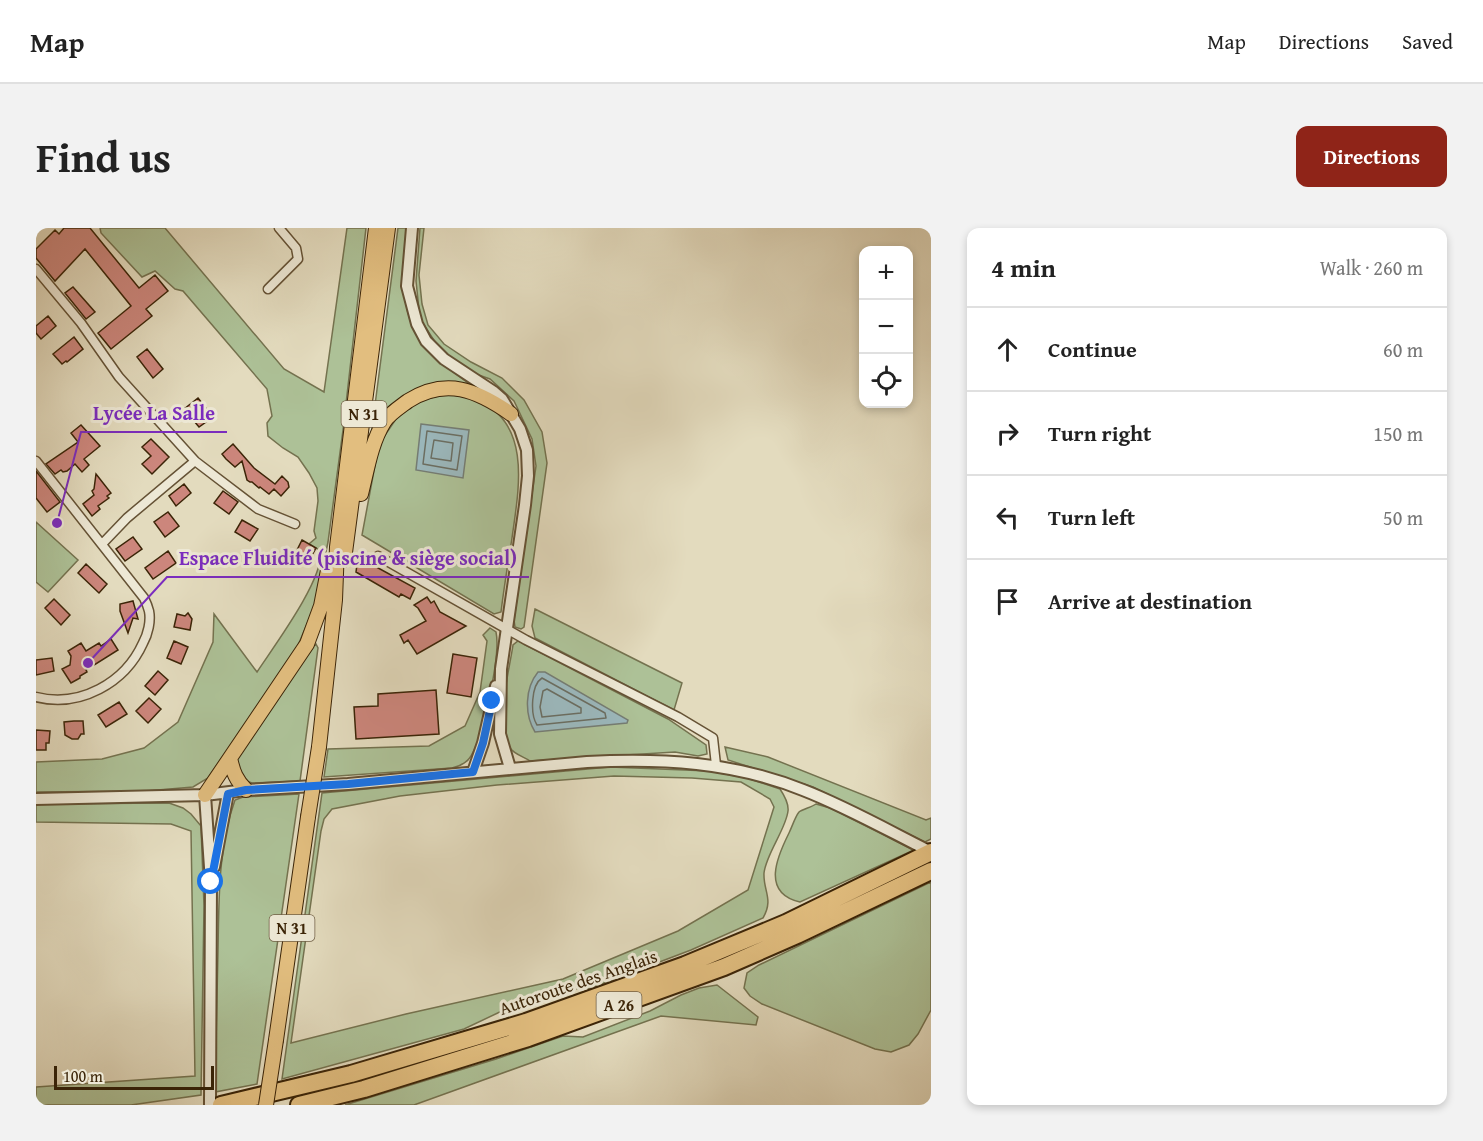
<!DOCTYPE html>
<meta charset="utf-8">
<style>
body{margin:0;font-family:"Gentium Book Plus",serif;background:#f2f2f2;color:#222}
.controls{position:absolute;right:18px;top:18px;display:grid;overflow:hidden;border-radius:12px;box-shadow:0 3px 9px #0003}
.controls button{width:54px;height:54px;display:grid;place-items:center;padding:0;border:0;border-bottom:2px solid #e0e0e0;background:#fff;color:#222;font:30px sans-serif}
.scale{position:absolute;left:18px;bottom:15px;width:160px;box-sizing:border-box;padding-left:6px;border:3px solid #3b2407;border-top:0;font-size:16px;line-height:21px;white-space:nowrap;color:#3b2407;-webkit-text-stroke:4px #ede8d5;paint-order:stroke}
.stop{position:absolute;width:18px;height:18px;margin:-14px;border:4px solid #1a73e8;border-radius:50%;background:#fff}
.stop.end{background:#1a73e8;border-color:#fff;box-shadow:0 2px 6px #0008}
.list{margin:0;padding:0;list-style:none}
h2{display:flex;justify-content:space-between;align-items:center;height:78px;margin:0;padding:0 24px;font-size:26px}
h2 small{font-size:20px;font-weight:400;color:#767676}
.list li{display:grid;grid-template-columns:39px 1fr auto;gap:18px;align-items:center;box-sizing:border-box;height:84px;padding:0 24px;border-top:2px solid #e0e0e0}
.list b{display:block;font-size:22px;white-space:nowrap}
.list em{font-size:20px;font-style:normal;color:#767676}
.icon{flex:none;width:33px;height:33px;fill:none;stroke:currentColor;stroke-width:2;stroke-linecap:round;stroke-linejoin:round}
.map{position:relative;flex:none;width:895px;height:877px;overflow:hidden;border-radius:12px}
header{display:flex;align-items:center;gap:36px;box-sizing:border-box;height:84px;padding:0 30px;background:#fff;border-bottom:2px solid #e0e0e0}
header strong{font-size:28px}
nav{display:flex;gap:33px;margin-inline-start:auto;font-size:21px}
.intro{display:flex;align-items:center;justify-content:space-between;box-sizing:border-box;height:144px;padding:0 36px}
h1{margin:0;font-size:42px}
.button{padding:15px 27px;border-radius:12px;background:#8f2418;color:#fff;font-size:21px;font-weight:700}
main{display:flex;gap:36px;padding:0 36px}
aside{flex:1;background:#fff;border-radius:12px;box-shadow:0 3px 9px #0003}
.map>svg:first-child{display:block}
</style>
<header>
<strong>Map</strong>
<nav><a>Map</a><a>Directions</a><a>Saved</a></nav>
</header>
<div class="intro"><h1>Find us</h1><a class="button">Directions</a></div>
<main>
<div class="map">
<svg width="895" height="877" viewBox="0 0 895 877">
<rect width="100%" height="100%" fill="#e3dbbe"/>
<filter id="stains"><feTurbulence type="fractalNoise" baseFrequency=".00333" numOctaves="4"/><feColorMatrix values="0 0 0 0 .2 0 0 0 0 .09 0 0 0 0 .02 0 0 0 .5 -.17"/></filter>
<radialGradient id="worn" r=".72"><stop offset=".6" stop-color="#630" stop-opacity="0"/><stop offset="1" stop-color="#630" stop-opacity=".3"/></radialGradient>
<!-- green -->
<path fill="#adc197" stroke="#74724f" stroke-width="1.5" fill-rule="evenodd" d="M64,0H129L248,141L288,164L311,0H330L307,202L292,314L279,377L260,422L172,550L157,559L110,563L0,564V534L66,531L108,520L142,494L177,414L178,386L221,444C238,418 287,353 285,323L273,316L280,310L278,303L282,273L281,260L273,245L262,229L247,220L232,208L231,195L236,188L231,161L147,63L139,61L119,43L106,49L65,5Z
M362,0H372C366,42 361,94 396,126C407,137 420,146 432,155L399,156L346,187L336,200Z
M384,0H388L383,47L386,76L392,97L408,116L435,134L466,150L488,172L506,204L511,235L488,399L485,401L479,399L478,392L500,238L496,211L478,173L454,151L434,144L403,120L384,91L380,53Z
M411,166C421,168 433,169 443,173C497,197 482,265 476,310C472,335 468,359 465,384L458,386L326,307L343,216L360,191L381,173Z
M0,294L42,332L12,364L0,354Z
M499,381L646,455L638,482L499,410L496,398Z
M454,400L460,404C465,427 447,508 435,528C431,535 424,538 416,540L288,549L292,521L393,518L429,498L444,464L451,413L447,407Z
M482,413L632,491L670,517L671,526L662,528L639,524L494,533C488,529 478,526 474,520C458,496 473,445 477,417Z
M280,416L282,420L264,553L216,555L205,551L200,533L270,425Z
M689,519L732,529L890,592L895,590V611L889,614L777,559L692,532Z
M574,539L673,543L711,550L744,561C748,567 753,575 752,583C750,601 730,626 728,645C727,663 738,671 727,690L655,722L555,760L535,761L468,782L428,801L246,851L286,565ZM578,548L656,550L705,554L734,571L738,579L712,662L642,703L527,751L370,786L255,815L285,603L288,591L296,581L364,568L461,557Z
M263,566L221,856L179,864C180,816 181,769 182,722C183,672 182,619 199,572L207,569Z
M133,575L147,580L155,586L165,598L168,678L165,867L95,877H0V859L159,848L155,603L135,596L0,594V576Z
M780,576L794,580L878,622L764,674C725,665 741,629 753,605C756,599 759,589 763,584C767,581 776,579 780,576Z
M895,654V782L882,806L873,817L855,824L839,821L726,776L714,768L708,760L711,745L723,737Z
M681,757L722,789L720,797L625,788L378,877H309L460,831L527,808L547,809L614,783L645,767L663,760Z"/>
<!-- water -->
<path fill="#9bb8bd" stroke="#757d74" stroke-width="1.5" d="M385,196L433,202L427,250L380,242Z
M502,444H509L592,492L591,495L499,504C488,486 489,460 502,444Z"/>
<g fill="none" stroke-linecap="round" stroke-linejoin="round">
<!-- shore -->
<path stroke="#6b6e62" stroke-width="1.5" d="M391,203L426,208L421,242L387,236Z
M398,212L417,215L415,233L395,230Z
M506,450L569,485L570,490L501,497C494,486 495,457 506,450Z
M511,461L545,480V485L506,489L504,479L507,463Z"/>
</g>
<!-- building -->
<path fill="#cc867c" stroke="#3b2407" stroke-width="1.5" d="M28,0H54L103,60L119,47L132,63L110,81L116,88L75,121L62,105L95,78L49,21L19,53L0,30V21L19,2L23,6Z
M37,59L59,84L50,91L29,65Z
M12,88L20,98L5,111L0,105V98Z
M38,109L47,121L31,134L30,133L26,136L17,126Z
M111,121L127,141L117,150L101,129Z
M162,170L177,189L163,199L148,181Z
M45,197L64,218L48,231L53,237L46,244L39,236L31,243L27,244L25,242L19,246L10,236L42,214L35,205Z
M115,211L133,229L116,246L106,236L115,228L106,219Z
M197,216L218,240L239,256L246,248L252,254L253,259L245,268L238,261L233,266L224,259L223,260L216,254H214L211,252L206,233L199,239L190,231L186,226Z
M0,243L24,274L11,284L0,270Z
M60,246L75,265L71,268L73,270L62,278L64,281L56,288L47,276L58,267L56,263L58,261Z
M148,256L155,265L140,278L133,268Z
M187,263L202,274L193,286L178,275Z
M132,284L143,298L129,309L118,294Z
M206,292L222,301L214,313L199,304Z
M97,309L106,321L89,333L80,321Z
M266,312L280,320L271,336L258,328Z
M132,323L140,335L117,351L109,340Z
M322,329L379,360L374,371L365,366L363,369L320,344Z
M50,336L71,356L63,365L42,345Z
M391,369L395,375L398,373L404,384L430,398L381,426L372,412L368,415L364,407L390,393L382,380L378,377Z
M18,371L34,387L25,397L9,380Z
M97,373L102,391L97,390L92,405L84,383V376Z
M152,385L156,391L154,402L138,399L141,386L149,388Z
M75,411L82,422L50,442L51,444L44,448V450L35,455L26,441L34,437L35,428L32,423L45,415L50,423L63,415L65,418Z
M138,413L152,419L145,436L131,430Z
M417,426L441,430L435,469L411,465Z
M16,430L18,443L0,447V432Z
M122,443L132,452L119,467L109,458Z
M400,462L403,506L320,511L318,479L342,478V466Z
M113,470L125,481L112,495L100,483Z
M83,474L91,486L70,499L62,487Z
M38,493H47L48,506H45L42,511H36L29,507L28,494Z
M0,502L14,503L13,515H10V522H0Z"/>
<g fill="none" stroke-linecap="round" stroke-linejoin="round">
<!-- minor casing -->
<g stroke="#655235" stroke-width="11">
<path id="minor" d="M0,41L45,95L83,149L159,233L222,281L259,296
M232,61L262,31L260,20L243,0
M0,233L108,370C110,374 112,379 113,383C115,393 112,406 107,415C89,455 44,480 0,469
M67,315L91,290L159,233
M342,328L490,412L642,489L677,510L680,537"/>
</g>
<!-- tertiary casing -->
<g stroke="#655235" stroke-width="14">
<path id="tertiary" d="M376,0L371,58L381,96L390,113L408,131L458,164L466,171L484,201L491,222L492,248L489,277L465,441L464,506L474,540
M437,544L447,515L460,458
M169,567L175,654L174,877
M0,571L169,567L210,562L312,556L551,534C625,530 698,534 767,562C811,579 853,603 895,624
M178,639L192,565"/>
</g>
<!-- primary casing -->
<g stroke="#3b2407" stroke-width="16">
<path id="primary" d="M325,266C331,242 335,215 348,194C353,186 364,179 372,173C410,149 441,162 475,186
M308,332L352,0
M283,519L299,372L301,319L340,0
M194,530C197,544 200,552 210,562
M169,567L271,416L285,378L294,332
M240,812L272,589"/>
</g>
<!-- motorway casing -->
<g stroke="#3b2407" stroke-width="20">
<path id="motorway" d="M185,877L315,846L490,794L649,737L750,695L895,624
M263,877L328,861L492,810L688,739L761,707L895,643"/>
</g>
<!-- minor -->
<use href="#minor" stroke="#ede8d5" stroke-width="8"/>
<!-- tertiary -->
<use href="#tertiary" stroke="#ede8d5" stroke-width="10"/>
<!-- primary -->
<use href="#primary" stroke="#e2be7f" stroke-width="14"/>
<!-- motorway -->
<use href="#motorway" stroke="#e2be7f" stroke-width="16"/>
<!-- primary-bridge casing -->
<g stroke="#3b2407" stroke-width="16" stroke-linecap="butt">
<path id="primary-bridge" d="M272,589L283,519
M230,877L240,812"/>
</g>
<!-- primary-bridge -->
<use href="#primary-bridge" stroke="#e2be7f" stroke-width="14"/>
</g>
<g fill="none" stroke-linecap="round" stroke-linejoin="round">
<!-- route -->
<path stroke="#1a73e8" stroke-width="8" d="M175,654L192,566L210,562L312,556L437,544L447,515L456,473"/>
</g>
<g text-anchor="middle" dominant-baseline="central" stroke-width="6" stroke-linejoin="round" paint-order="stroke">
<!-- shield labels -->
<g fill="#ede8d5" stroke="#705f45" stroke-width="1.5">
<rect x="305.5" y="173" width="45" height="26" rx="4.5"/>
<rect x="233.5" y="687" width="45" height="26" rx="4.5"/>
<rect x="560.5" y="764" width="45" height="26" rx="4.5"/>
</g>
<g font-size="16" font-weight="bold" fill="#3b2407">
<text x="328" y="186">N 31</text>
<text x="256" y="700">N 31</text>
<text x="583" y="777">A 26</text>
</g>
<!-- street labels -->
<g font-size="18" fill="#3b2407" stroke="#ede8d5">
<text transform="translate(542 754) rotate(-19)">Autoroute des Anglais</text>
</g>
</g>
<!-- callouts -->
<path fill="none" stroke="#7b2cbf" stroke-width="2" d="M21 295L45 204H191M52 435L131 349H493"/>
<g fill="#7b2cbf" stroke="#ede8d5" stroke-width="2">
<circle cx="21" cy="295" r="6"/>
<circle cx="52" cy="435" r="6"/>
</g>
<g font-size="20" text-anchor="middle" font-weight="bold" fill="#7b2cbf" stroke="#ede8d5" stroke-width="6" stroke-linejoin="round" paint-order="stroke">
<text x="118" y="192">Lycée La Salle</text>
<text x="312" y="337">Espace Fluidité (piscine &amp; siège social)</text>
</g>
<rect width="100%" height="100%" filter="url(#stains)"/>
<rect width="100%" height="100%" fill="url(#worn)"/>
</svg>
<div class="controls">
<button>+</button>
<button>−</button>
<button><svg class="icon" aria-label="locate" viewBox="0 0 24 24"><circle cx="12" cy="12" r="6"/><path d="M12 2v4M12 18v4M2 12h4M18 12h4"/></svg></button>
</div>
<div class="scale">100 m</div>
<div class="stop" style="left:175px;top:654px"></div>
<div class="stop end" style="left:456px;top:473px"></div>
</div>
<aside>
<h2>4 min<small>Walk · 260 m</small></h2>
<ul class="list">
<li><svg class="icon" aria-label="ahead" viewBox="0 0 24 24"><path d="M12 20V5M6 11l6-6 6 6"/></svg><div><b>Continue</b></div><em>60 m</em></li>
<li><svg class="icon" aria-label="right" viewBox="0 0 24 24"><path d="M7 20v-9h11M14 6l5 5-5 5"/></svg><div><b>Turn right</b></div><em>150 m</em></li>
<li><svg class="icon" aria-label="left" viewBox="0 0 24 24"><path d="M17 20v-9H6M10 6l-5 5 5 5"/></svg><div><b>Turn left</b></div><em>50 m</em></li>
<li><svg class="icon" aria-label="arrive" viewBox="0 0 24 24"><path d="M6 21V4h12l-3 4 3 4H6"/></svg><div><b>Arrive at destination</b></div></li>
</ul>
</aside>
</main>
